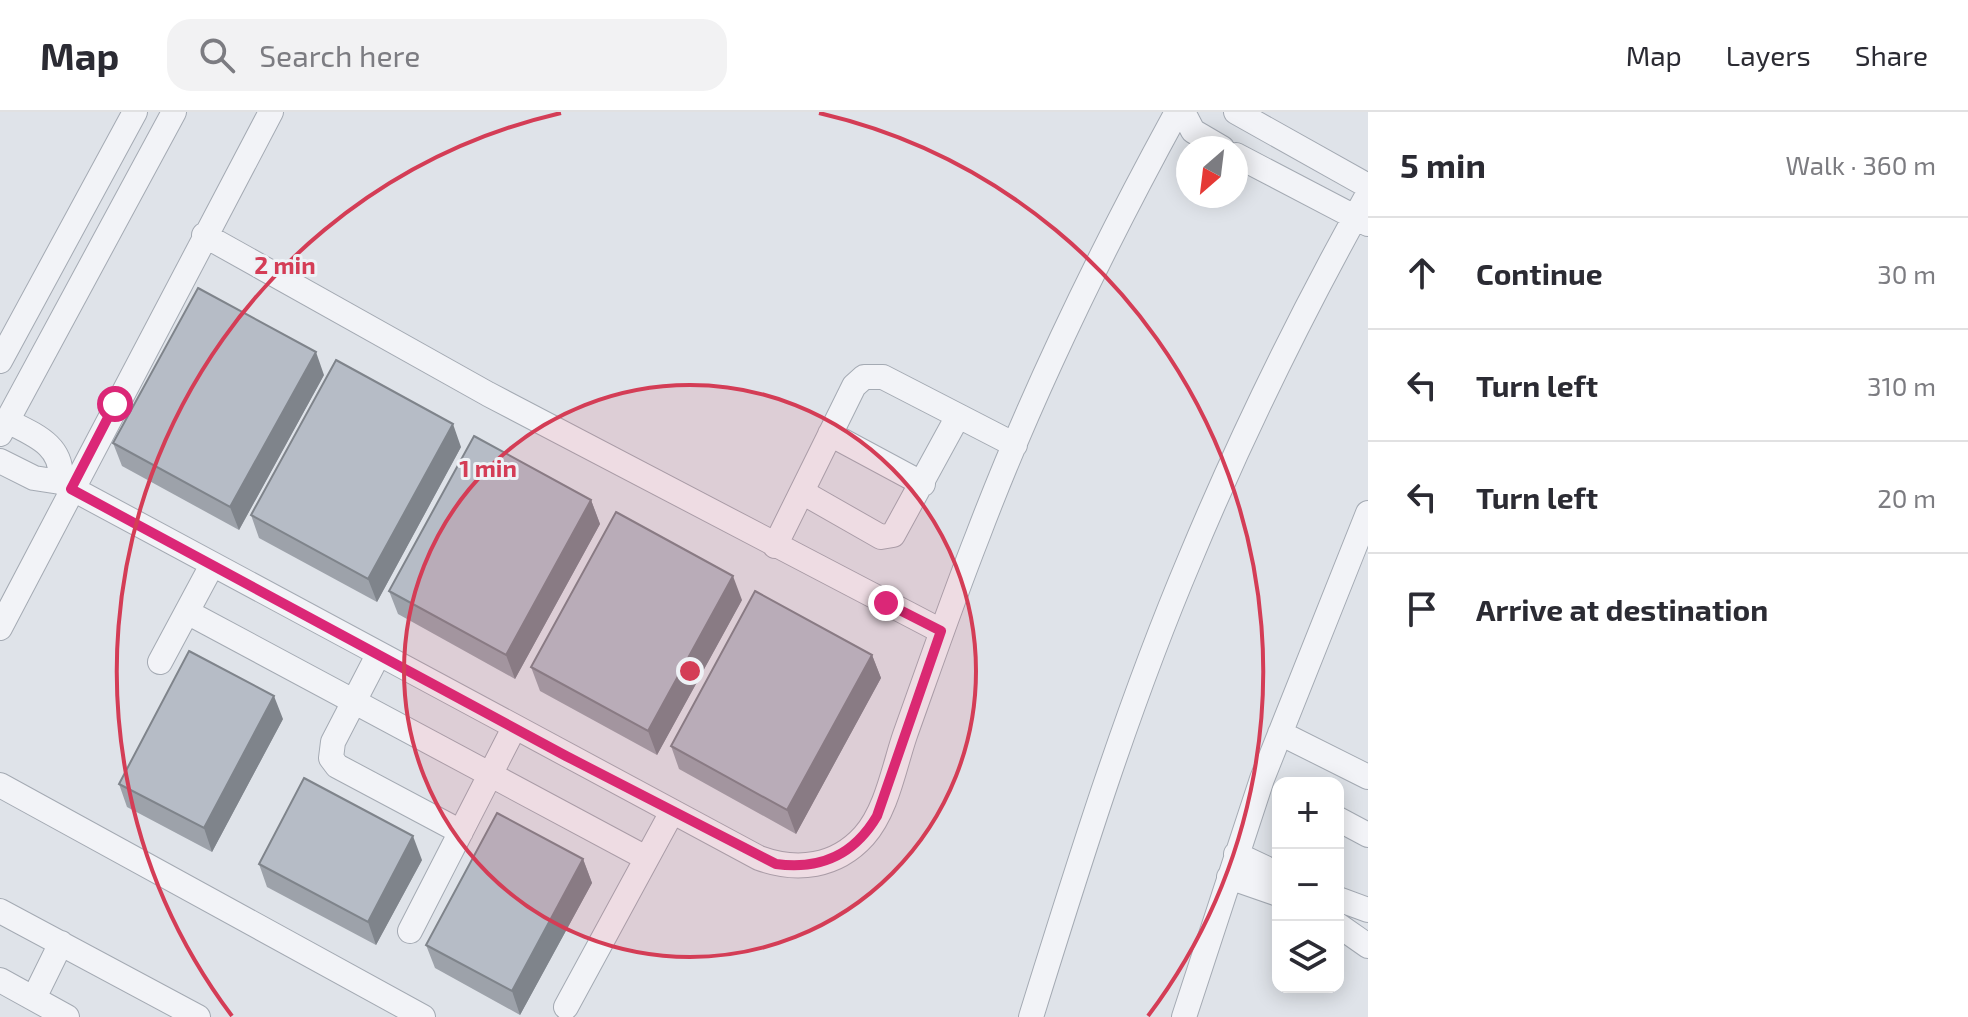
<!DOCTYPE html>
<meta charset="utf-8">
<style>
body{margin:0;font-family:"Exo 2",sans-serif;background:#f2f2f3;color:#2b2b33}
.controls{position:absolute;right:24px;bottom:24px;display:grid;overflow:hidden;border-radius:16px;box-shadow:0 4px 20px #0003}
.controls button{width:72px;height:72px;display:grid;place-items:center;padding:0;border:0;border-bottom:2px solid #e1e1e2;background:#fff;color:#2b2b33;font:40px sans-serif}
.compass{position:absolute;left:1176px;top:24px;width:72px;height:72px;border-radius:50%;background:#fff;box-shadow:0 4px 20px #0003;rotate:208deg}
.stop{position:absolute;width:24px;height:24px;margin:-18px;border:6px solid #db2777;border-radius:50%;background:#fff}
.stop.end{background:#db2777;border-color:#fff;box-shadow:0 2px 8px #0008}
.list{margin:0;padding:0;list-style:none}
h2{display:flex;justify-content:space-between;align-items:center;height:104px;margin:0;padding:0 32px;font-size:34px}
h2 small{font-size:26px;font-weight:400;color:#7c7c81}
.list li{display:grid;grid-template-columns:52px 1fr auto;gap:24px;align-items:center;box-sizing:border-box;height:112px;padding:0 32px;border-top:2px solid #e1e1e2}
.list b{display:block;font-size:30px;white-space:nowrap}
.list em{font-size:26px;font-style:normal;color:#7c7c81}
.icon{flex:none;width:44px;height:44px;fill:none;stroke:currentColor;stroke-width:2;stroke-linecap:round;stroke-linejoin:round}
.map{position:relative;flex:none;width:1368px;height:905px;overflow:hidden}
header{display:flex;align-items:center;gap:48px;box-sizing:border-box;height:112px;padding:0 40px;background:#fff;border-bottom:2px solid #e1e1e2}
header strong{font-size:38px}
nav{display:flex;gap:44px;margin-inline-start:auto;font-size:28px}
.search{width:560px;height:72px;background:#f2f2f3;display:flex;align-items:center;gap:20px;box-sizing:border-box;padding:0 28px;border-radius:24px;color:#7c7c81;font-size:30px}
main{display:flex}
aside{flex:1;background:#fff}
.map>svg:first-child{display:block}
</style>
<header>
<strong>Map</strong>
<div class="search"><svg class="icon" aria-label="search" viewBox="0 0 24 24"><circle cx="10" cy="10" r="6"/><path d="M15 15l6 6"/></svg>Search here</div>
<nav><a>Map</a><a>Layers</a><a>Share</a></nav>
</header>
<main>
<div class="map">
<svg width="1368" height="905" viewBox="0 0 1368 905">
<rect width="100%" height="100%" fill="#dfe3e9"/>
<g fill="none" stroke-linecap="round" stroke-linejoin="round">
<!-- minor casing -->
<g stroke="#a4aab3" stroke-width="26">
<path id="minor" d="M1183,0L1193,19L1222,36
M1236,0L1368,74
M1236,43L1368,112
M204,123L488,282L941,519
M0,249L135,0
M7,309C35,323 65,334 60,370
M0,322L174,0
M830,322L923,372
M0,349L34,366L60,370L759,746C797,760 836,755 864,724C887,698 894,655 905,623C929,556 952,489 978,423C1033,278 1102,137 1177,0
M802,380L881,425L893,423L958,304
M775,434L854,274L864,265H883L1015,333
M187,500L646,746
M0,516L271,0
M378,543L333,630L331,646L337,654L461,720
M160,550L212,453
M1280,621L1368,665
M0,673L423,905
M1338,707L1368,723
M1236,742L1278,762
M1229,765L1278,782
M1338,787L1368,798
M0,799L198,905
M1338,813L1368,834
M410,819L514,616
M0,868L67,905
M34,886L61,831
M566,895L672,700
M1031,905C1079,751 1127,596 1190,447C1242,322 1302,200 1368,82
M1184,905L1262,667L1368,401"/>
</g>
<!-- minor -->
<use href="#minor" stroke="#f2f3f7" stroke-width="24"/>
</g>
<!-- wall -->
<path fill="#9da2aa" d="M324,263L239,418L122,354L113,331Z
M461,335L377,490L259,426L251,403Z
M591,388L600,412L515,567L398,502L389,479Z
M742,488L657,643L540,579L531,555Z
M872,543L881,566L796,722L679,657L671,634Z
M283,607L212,740L127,695L119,672Z
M583,747L592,771L520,903L435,856L426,833Z
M422,748L376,833L267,775L259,752Z"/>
<!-- shaded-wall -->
<path fill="#7f848b" d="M316,240L324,263L239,418L230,395Z
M453,312L461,335L377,490L368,467Z
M591,388L600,412L515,567L506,543Z
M733,464L742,488L657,643L648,619Z
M872,543L881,566L796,722L787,698Z
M274,584L283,607L212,740L204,716Z
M413,724L422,748L376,833L368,810Z
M583,747L592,771L520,903L512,879Z"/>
<!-- building -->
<path fill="#b6bcc6" stroke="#7f848b" stroke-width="2" d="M198,176L316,240L230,395L113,331Z
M336,248L453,312L368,467L251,403Z
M474,324L591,388L506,543L389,479Z
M616,400L733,464L648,619L531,555Z
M755,479L872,543L787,698L671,634Z
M189,539L274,584L204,716L119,672Z
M304,666L413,724L368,810L259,752Z
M497,701L583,747L512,879L426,833Z"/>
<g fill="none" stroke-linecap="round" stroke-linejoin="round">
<!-- route -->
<path stroke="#db2777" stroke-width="10" d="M115,292L71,377L566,644L776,752C821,758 854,743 877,704L941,519L886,491"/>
</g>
<!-- distance rings -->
<circle cx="690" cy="559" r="286" fill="#d43d56" fill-opacity=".12"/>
<g fill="none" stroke="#d43d56" stroke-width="4">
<circle cx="690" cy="559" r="286"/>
<path d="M232 904A573 573 0 0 1 561 1M819 1A573 573 0 0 1 1148 904"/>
</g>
<circle cx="690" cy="559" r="12" fill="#d43d56" stroke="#eef2f6" stroke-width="4"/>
<g font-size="24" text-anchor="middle" font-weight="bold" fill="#d43d56" stroke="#eef2f6" stroke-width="6" stroke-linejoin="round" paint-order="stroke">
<text x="285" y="162">2 min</text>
<text x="488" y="365">1 min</text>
</g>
</svg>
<div class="controls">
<button>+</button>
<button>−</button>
<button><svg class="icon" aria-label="layers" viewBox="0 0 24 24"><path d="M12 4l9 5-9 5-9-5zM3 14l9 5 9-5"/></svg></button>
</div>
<svg class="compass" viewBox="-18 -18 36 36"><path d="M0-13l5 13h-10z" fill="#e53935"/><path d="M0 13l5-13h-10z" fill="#7c7c81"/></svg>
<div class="stop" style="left:115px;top:292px"></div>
<div class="stop end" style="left:886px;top:491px"></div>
</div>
<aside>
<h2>5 min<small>Walk · 360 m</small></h2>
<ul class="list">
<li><svg class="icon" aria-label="ahead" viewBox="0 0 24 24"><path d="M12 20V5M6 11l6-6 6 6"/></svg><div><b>Continue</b></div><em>30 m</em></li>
<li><svg class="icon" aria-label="left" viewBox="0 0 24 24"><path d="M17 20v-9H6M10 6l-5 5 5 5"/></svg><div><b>Turn left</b></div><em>310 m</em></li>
<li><svg class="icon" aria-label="left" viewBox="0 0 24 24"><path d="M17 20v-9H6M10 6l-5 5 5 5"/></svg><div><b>Turn left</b></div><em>20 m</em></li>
<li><svg class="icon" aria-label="arrive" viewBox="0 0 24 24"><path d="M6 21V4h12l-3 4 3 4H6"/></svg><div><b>Arrive at destination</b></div></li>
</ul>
</aside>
</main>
